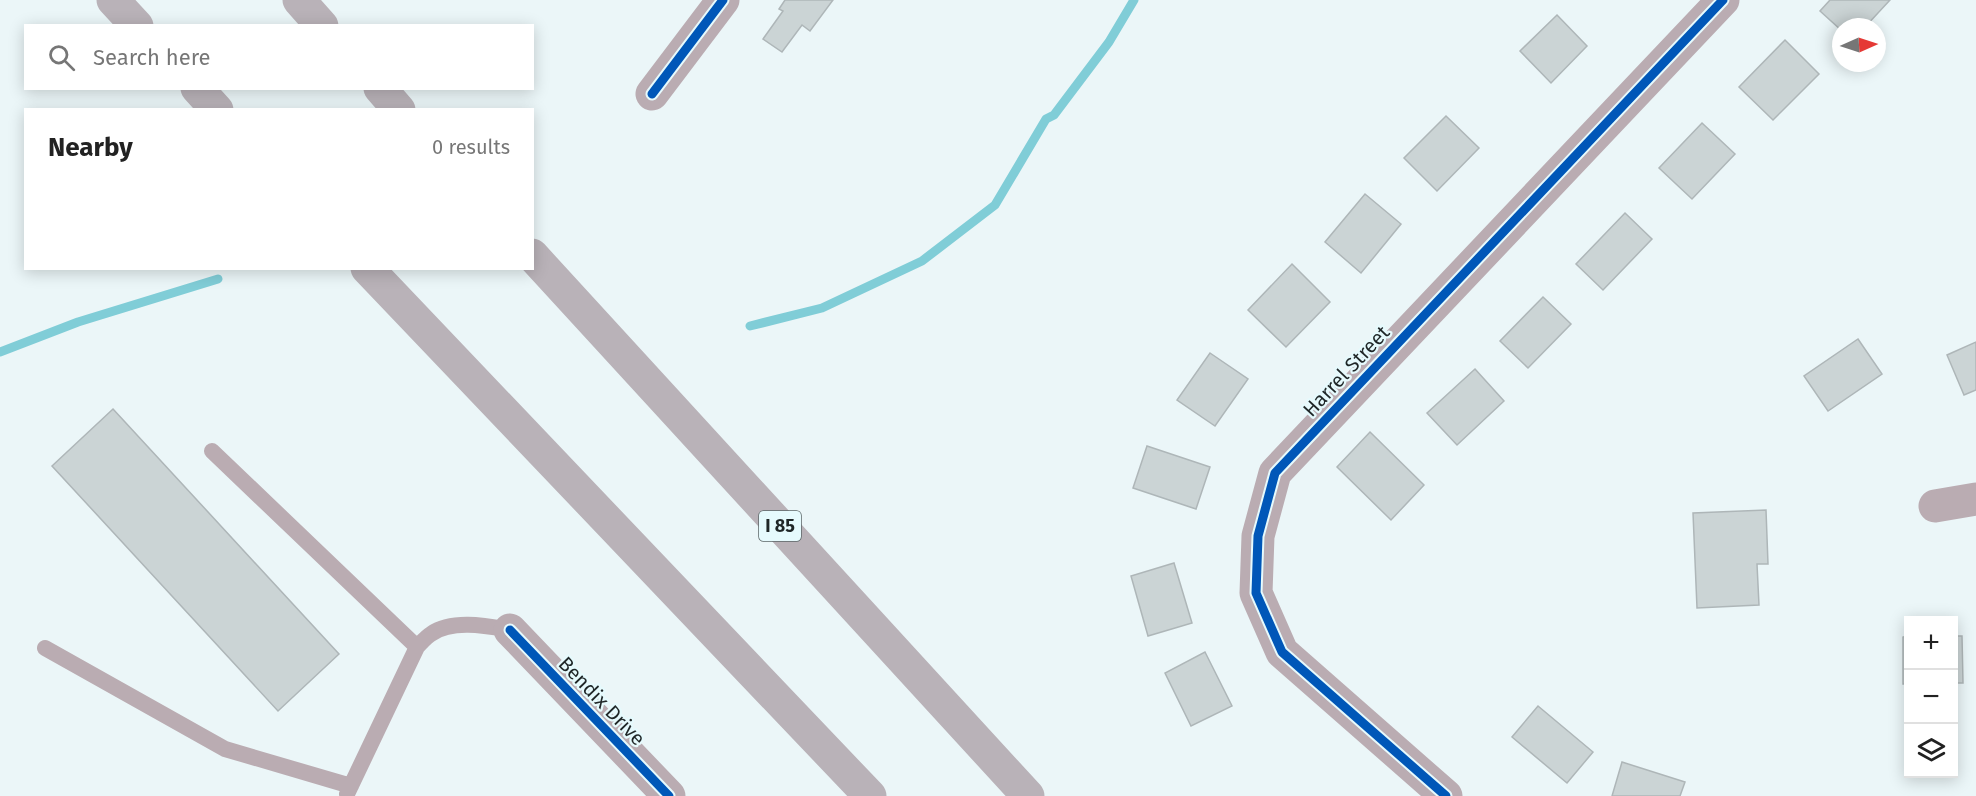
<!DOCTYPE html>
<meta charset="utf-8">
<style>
body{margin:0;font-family:"Fira Sans",sans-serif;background:#f2f2f2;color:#222}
.controls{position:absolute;right:18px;bottom:18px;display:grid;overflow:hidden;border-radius:0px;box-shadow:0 3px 15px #0003}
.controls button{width:54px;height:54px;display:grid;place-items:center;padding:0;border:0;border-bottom:2px solid #e0e0e0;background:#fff;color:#222;font:30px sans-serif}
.compass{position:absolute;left:1832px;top:18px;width:54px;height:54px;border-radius:50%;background:#fff;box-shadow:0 3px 15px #0003;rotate:87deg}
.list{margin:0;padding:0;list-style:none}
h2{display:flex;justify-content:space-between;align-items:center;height:78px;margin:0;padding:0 24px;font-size:26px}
h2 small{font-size:20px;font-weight:400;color:#767676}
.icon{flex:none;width:33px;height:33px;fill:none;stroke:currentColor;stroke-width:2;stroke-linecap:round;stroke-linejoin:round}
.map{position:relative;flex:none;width:1976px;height:796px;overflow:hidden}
.search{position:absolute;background:#fff;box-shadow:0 3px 15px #0003;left:24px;top:24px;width:510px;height:66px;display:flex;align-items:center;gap:15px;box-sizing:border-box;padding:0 21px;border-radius:0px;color:#767676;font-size:22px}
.panel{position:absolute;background:#fff;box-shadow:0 3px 15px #0003;left:24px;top:108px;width:510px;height:162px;border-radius:0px}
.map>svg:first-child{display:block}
</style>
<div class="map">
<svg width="1976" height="796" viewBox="0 0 1976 796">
<rect width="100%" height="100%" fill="#ebf6f8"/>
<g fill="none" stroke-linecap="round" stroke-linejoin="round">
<!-- stream -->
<path stroke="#80cdd7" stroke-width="9" d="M750,326L822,308L922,261L995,205L1046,119L1054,115L1109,42L1134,0
M0,352L78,322L218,279"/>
</g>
<!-- building -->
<path fill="#cbd4d5" stroke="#aeb6b8" stroke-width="1.5" d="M785,0H833L810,31L802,25L782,52L763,39L783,11L779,9Z
M1830,0H1890L1865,27H1841V30L1820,11Z
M1557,15L1587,46L1551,83L1520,51Z
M1785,40L1819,74L1773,120L1739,87Z
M1446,116L1479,148L1437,191L1404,158Z
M1702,123L1735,154L1692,199L1659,168Z
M1365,194L1401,224L1361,273L1325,242Z
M1625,213L1652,239L1603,290L1576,264Z
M1292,264L1330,302L1286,347L1248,310Z
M1543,297L1571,324L1528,368L1500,341Z
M1858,339L1882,374L1828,411L1804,376Z
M1976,342V390L1964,395L1947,355Z
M1210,353L1248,379L1215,426L1177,400Z
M1475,369L1504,401L1457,445L1427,413Z
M113,409L339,654L278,711L52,466Z
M1370,432L1424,485L1391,520L1337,467Z
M1147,446L1210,467L1196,509L1133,488Z
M1766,510L1768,564H1757L1759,605L1697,608L1693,513Z
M1174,563L1192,623L1148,636L1131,576Z
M1908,636V684H1903V637Z
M1954,636H1962L1963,683H1954Z
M1205,652L1232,706L1191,726L1165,673Z
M1538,706L1593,752L1567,783L1512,737Z
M1622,762L1685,782L1680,796H1612Z"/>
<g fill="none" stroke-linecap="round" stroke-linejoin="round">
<!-- service -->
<path stroke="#baacb2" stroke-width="16" d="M212,451L417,647
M45,648L225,749L351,786
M347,794L417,647C421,643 426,637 431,634C452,619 487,626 510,630"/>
<!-- minor -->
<path stroke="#baacb2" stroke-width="33" d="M652,94L723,0
M1935,506L1976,499
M510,630L669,796
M1446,796L1282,652L1256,593L1258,536L1275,473L1723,0"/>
<!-- motorway -->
<path stroke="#b9b2b8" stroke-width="33" d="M113,0L137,26
M299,0L322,26
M197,88L217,110
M380,88L399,110
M532,255L1028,796
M367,268L870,796"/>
<!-- cycleway casing -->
<g stroke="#e6fafd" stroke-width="13">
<path id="cycleway" d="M652,94L723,0
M510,630L669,796
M1446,796L1282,652L1256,593L1258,536L1275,473L1723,0"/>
</g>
<!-- cycleway -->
<use href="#cycleway" stroke="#0057b8" stroke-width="9"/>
</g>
<g text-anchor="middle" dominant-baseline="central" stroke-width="4.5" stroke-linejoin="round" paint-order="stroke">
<!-- shield labels -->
<rect fill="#e6fafd" stroke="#5b6667" stroke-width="1.5" x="759" y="511" width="42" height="30" rx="4.5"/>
<g font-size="18" font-weight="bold" fill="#1f2627">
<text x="780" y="526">I 85</text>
</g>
<!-- street labels -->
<g font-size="20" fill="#1f2627" stroke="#e6fafd">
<text transform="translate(1346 371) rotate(-47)">Harrel Street</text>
<text transform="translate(602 701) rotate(46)">Bendix Drive</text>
</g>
</g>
</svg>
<div class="controls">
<button>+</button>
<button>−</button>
<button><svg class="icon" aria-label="layers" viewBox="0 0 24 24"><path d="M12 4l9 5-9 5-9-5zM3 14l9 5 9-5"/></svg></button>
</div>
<svg class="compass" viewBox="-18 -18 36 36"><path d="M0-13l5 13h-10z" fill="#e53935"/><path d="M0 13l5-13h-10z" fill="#767676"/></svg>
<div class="search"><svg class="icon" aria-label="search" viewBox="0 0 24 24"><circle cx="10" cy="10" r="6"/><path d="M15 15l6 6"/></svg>Search here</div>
<section class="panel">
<h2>Nearby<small>0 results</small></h2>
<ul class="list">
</ul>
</section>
</div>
